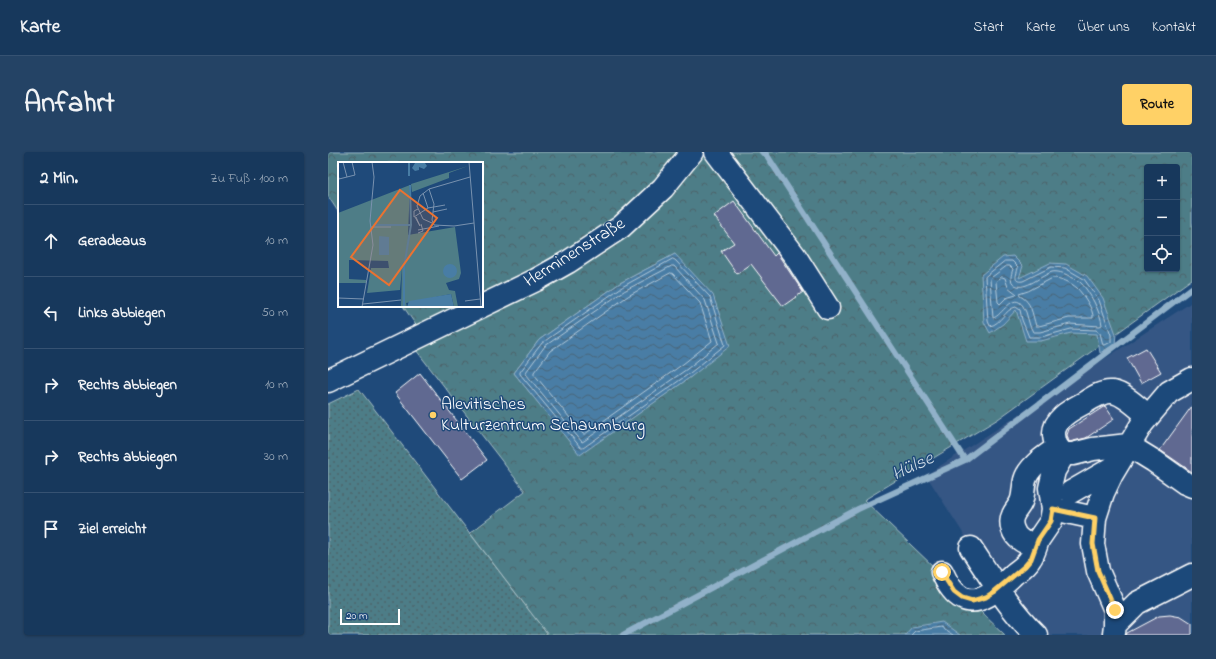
<!DOCTYPE html>
<html lang="de">
<meta charset="utf-8">
<style>
body{margin:0;font-family:"Indie Flower",sans-serif;background:#244365;color:#f1f3f6}
.controls{position:absolute;right:12px;top:12px;display:grid;overflow:hidden;border-radius:4px;box-shadow:0 1px 3px #0004}
.controls button{width:36px;height:36px;display:grid;place-items:center;padding:0;border:0;border-bottom:1px solid #365272;background:#17385c;color:#f1f3f6;font:20px sans-serif}
.scale{position:absolute;left:12px;bottom:10px;width:60px;box-sizing:border-box;padding-left:4px;border:2px solid #fff;border-top:0;font-size:11px;line-height:14px;white-space:nowrap;color:#fff;-webkit-text-stroke:3px #1f4a7a;paint-order:stroke}
.stop{position:absolute;width:12px;height:12px;margin:-9px;border:3px solid #ffd166;border-radius:50%;background:#fff}
.stop.end{background:#ffd166;border-color:#fff;box-shadow:0 1px 4px #0008}
.list{margin:0;padding:0;list-style:none}
h2{display:flex;justify-content:space-between;align-items:center;height:52px;margin:0;padding:0 16px;font-size:17px}
h2 small{font-size:13px;font-weight:400;color:#9eacbb}
.list li{display:grid;grid-template-columns:26px 1fr auto;gap:12px;align-items:center;box-sizing:border-box;height:72px;padding:0 16px;border-top:1px solid #365272}
.list b{display:block;font-size:15px;white-space:nowrap}
.list em{font-size:13px;font-style:normal;color:#9eacbb}
.icon{flex:none;width:22px;height:22px;fill:none;stroke:currentColor;stroke-width:2;stroke-linecap:round;stroke-linejoin:round}
.map{position:relative;flex:none;width:864px;height:483px;overflow:hidden;border-radius:4px}
header{display:flex;align-items:center;gap:24px;box-sizing:border-box;height:56px;padding:0 20px;background:#17385c;border-bottom:1px solid #365272}
header strong{font-size:19px}
nav{display:flex;gap:22px;margin-inline-start:auto;font-size:14px}
.intro{display:flex;align-items:center;justify-content:space-between;box-sizing:border-box;height:96px;padding:0 24px}
h1{margin:0;font-size:28px}
.button{padding:10px 18px;border-radius:4px;background:#ffd166;color:#111;font-size:14px;font-weight:700}
main{display:flex;gap:24px;padding:0 24px}
aside{flex:1;background:#17385c;border-radius:4px;box-shadow:0 1px 3px #0004}
.map>svg:first-child{display:block}
</style>
<header>
<strong>Karte</strong>
<nav><a>Start</a><a>Karte</a><a>Über uns</a><a>Kontakt</a></nav>
</header>
<div class="intro"><h1>Anfahrt</h1><a class="button">Route</a></div>
<main>
<aside>
<h2>2 Min.<small>Zu Fuß · 100 m</small></h2>
<ul class="list">
<li><svg class="icon" aria-label="ahead" viewBox="0 0 24 24"><path d="M12 20V5M6 11l6-6 6 6"/></svg><div><b>Geradeaus</b></div><em>10 m</em></li>
<li><svg class="icon" aria-label="left" viewBox="0 0 24 24"><path d="M17 20v-9H6M10 6l-5 5 5 5"/></svg><div><b>Links abbiegen</b></div><em>50 m</em></li>
<li><svg class="icon" aria-label="right" viewBox="0 0 24 24"><path d="M7 20v-9h11M14 6l5 5-5 5"/></svg><div><b>Rechts abbiegen</b></div><em>10 m</em></li>
<li><svg class="icon" aria-label="right" viewBox="0 0 24 24"><path d="M7 20v-9h11M14 6l5 5-5 5"/></svg><div><b>Rechts abbiegen</b></div><em>30 m</em></li>
<li><svg class="icon" aria-label="arrive" viewBox="0 0 24 24"><path d="M6 21V4h12l-3 4 3 4H6"/></svg><div><b>Ziel erreicht</b></div></li>
</ul>
</aside>
<div class="map">
<svg width="864" height="483" viewBox="0 0 864 483">
<defs>
<pattern id="grass-dots" width="8" height="8" patternUnits="userSpaceOnUse"><rect width="8" height="8" fill="#4e7d87"/><path d="M2 2h.1M6 6h.1" fill="none" stroke="#4d646a" stroke-width="1.8" stroke-linecap="round"/></pattern>
<pattern id="forest-crowns" width="20" height="18" patternUnits="userSpaceOnUse"><rect width="20" height="18" fill="#4e7d87"/><path d="M2 6a3 3 0 1 1 6 0M12 15a3 3 0 1 1 6 0" fill="none" stroke="#4d646a"/></pattern>
<pattern id="water-waves" width="16" height="10" patternUnits="userSpaceOnUse"><rect width="16" height="10" fill="#487da5"/><path d="M0 5q4-4 8 0t8 0" fill="none" stroke="#4a6478"/></pattern>
</defs>
<rect width="100%" height="100%" fill="#1f4a7a"/>
<filter id="ink" filterUnits="userSpaceOnUse"><feTurbulence type="fractalNoise" baseFrequency=".025" numOctaves="2"/><feDisplacementMap in="SourceGraphic" scale="8" xChannelSelector="R" yChannelSelector="G"/><feConvolveMatrix kernelMatrix="1 2 1 2 8 2 1 2 1" color-interpolation-filters="sRGB"/></filter>
<g filter="url(#ink)">
<!-- built -->
<path fill="#365684" d="M864,150V483H700L598,323Z"/>
<!-- grass -->
<path fill="url(#grass-dots)" stroke="#a6bec3" d="M31,237L220,483H0V252Z"/>
<!-- forest -->
<path fill="url(#forest-crowns)" stroke="#a6bec3" fill-rule="evenodd" d="M0,0H864V127L670,267L536,348L677,483H220L142,381L197,339L88,198L100,191L75,154H154V11H11V61L0,44ZM819,15H849V117H819ZM347,102L364,224L252,302L186,221L211,188L292,131Z"/>
<!-- water -->
<path fill="url(#water-waves)" stroke="#91b1c9" d="M347,102L385,143L402,194L364,224L252,303L186,221L211,188L292,131Z
M685,104L695,114L691,126L722,111L738,112L759,124L775,146L788,182L787,192L772,201L769,182L743,181L713,189H698L688,158L675,172L662,181L656,170L653,123L675,105Z
M614,470L632,483H577L584,475Z"/>
<g fill="none" stroke-linecap="round" stroke-linejoin="round">
<!-- shore -->
<path stroke="#b6cbdb" stroke-width="1" d="M345,107L347,108L382,145L397,193L362,221L255,296H253L192,222V220L214,191L294,135Z
M677,109H684L690,115C690,120 683,131 695,129L723,115L737,116L756,127L771,148L783,183V190L777,193H775L772,181L768,178L743,177L713,185H701L694,168L692,158L688,155C677,157 673,172 662,174L660,169L657,125Z
M344,114H346L377,148L391,191L359,217L256,289L254,290L198,222V220L217,194L296,139Z
M679,114H682L685,117C683,123 681,129 687,133C697,139 714,123 724,120C729,119 736,121 741,124C745,126 749,128 752,130C761,138 773,161 774,173L772,174L742,172L712,180H705C700,173 700,161 695,154C685,139 674,164 665,166L662,127Z
M343,121L345,122L372,151L384,189L355,212L257,282H255L206,222V220L222,199L300,144Z
M674,125L677,126L680,135L689,142L688,143L678,146L672,152L670,150L668,130Z
M725,126C733,126 742,130 749,136C755,142 766,158 765,166H741L711,174H708C704,162 704,150 692,144L691,142L700,139Z
M583,483L587,479L613,475L625,483"/>
<!-- stream -->
<path stroke="#91b1c9" stroke-width="6" d="M434,0L438,2L460,36L637,308
M295,483L530,357L637,308L864,136"/>
</g>
<!-- building -->
<path fill="#606991" stroke="#fff" d="M406,49L446,104L449,101L475,140L455,154L423,112L409,122L393,99L406,91L386,64Z
M818,196L833,220L813,231L799,206Z
M92,221L159,308L134,327L67,241Z
M777,254L786,267L758,286L741,290L739,283L741,277Z
M864,254V320L832,298Z
M842,463L853,465L864,472V483H798L799,481L831,464Z"/>
<g fill="none" stroke-linecap="round" stroke-linejoin="round">
<!-- minor casing -->
<g stroke="#fff" stroke-width="25">
<path id="minor" d="M388,0L467,104L500,156
M154,154L208,128L240,110L293,75L335,36L364,0
M0,229L154,154
M820,264C812,257 795,241 784,240C774,239 764,246 756,251C743,258 725,267 726,283C727,292 729,296 736,302H745L765,297L800,293L826,309L857,331L864,334
M729,296C718,304 701,314 697,328C695,335 696,343 693,350C691,355 687,358 685,363C681,371 685,383 693,388C695,390 699,391 701,392L710,388L723,369L725,357L722,336L726,319L736,302
M743,340L788,314
M725,357L767,366
M643,396C663,426 682,458 708,483
M614,420C618,429 624,441 634,446C653,456 674,433 686,422C692,417 698,414 702,407C706,402 708,394 710,388
M787,473V458L770,419L765,392L767,366L775,341L784,322L814,272L841,240L864,227
M786,481L787,473L809,451L864,423"/>
</g>
<!-- minor -->
<use href="#minor" stroke="#1f4a7a" stroke-width="22"/>
</g>
</g>
<g fill="none" stroke-linecap="round" stroke-linejoin="round" filter="url(#ink)">
<!-- route -->
<path stroke="#ffd166" stroke-width="5" d="M614,420L619,429L626,440L634,446L644,449L658,445L666,440L697,414L703,407L710,388L723,369L725,357L767,366L765,392L770,419L787,458"/>
</g>
<!-- markers -->
<circle fill="#ffd166" stroke="#1f4a7a" stroke-width="1.5" cx="105" cy="263" r="4"/>
<g text-anchor="middle" dominant-baseline="central" stroke-width="3" stroke-linejoin="round" paint-order="stroke">
<!-- street labels -->
<g font-size="18" fill="#fff" stroke="#1f4a7a">
<text transform="translate(247 101) rotate(-32)">Herminenstraße</text>
</g>
<!-- poi labels -->
<g font-size="18" fill="#fff" stroke="#1f4a7a" text-anchor="start">
<text x="113" y="253">Alevitisches<tspan x="113" dy="21">Kulturzentrum Schaumburg</tspan></text>
</g>
<!-- water labels -->
<g font-size="19" font-style="italic" fill="#d1dee8" stroke="#1f4a7a">
<text transform="translate(585 315) rotate(-25)">Hülse</text>
</g>
</g>
<!-- overview -->
<g transform="translate(10 10)">
<rect width="145" height="145" fill="#1f4a7a"/>
<path d="M130,4L111,11V16L74,30L73,22ZM33,106H64L62,128L29,131Z" fill="#4e7d87"/>
<path d="M72,23L70,73L117,65L123,111L121,117L108,121L111,128L117,129L120,145H116L113,132L68,141L69,145H63L64,106H51L50,99L11,98V117L28,118V121H0V51Z" fill="#4e7d87"/>
<path d="M77,1H87L89,4L86,7L81,5V8L77,9L74,6ZM41,74L51,75V93H41ZM105 109a7 7 0 1 1 14 0a7 7 0 1 1-14 0ZM113,132L116,145H69L71,139Z" fill="#487da5"/>
<path fill="none" stroke="#487da5" stroke-width="2" d="M71,14V0M35,63H72M66,145V105L73,63L72,23"/>
<path fill="none" stroke="#7992af" stroke-width="1" d="M5,0L9,15M131,0L143,145M0,12L1,17L17,13L14,0M132,15L91,27L96,42L94,58L96,63L116,64L136,61M91,27L82,34L79,44L85,57L94,61M85,31L90,46M80,47L76,49V55L90,46L107,43M95,50L109,47M77,55L82,64L78,55M33,65H53M80,68L101,64M80,71L85,69L83,62M0,136L26,137M127,139L142,137M25,142L63,138M24,145L35,83L32,59L36,15L34,0"/>
<path fill="#eb7230" fill-opacity="0.15" stroke="#eb7230" stroke-width="2" d="M62,28L99,56L51,123L13,95Z"/>
<rect width="145" height="145" fill="none" stroke="#fff" stroke-width="2"/>
</g>
</svg>
<div class="controls">
<button>+</button>
<button>−</button>
<button><svg class="icon" aria-label="locate" viewBox="0 0 24 24"><circle cx="12" cy="12" r="6"/><path d="M12 2v4M12 18v4M2 12h4M18 12h4"/></svg></button>
</div>
<div class="scale">20 m</div>
<div class="stop" style="left:614px;top:420px"></div>
<div class="stop end" style="left:787px;top:458px"></div>
</div>
</main>
